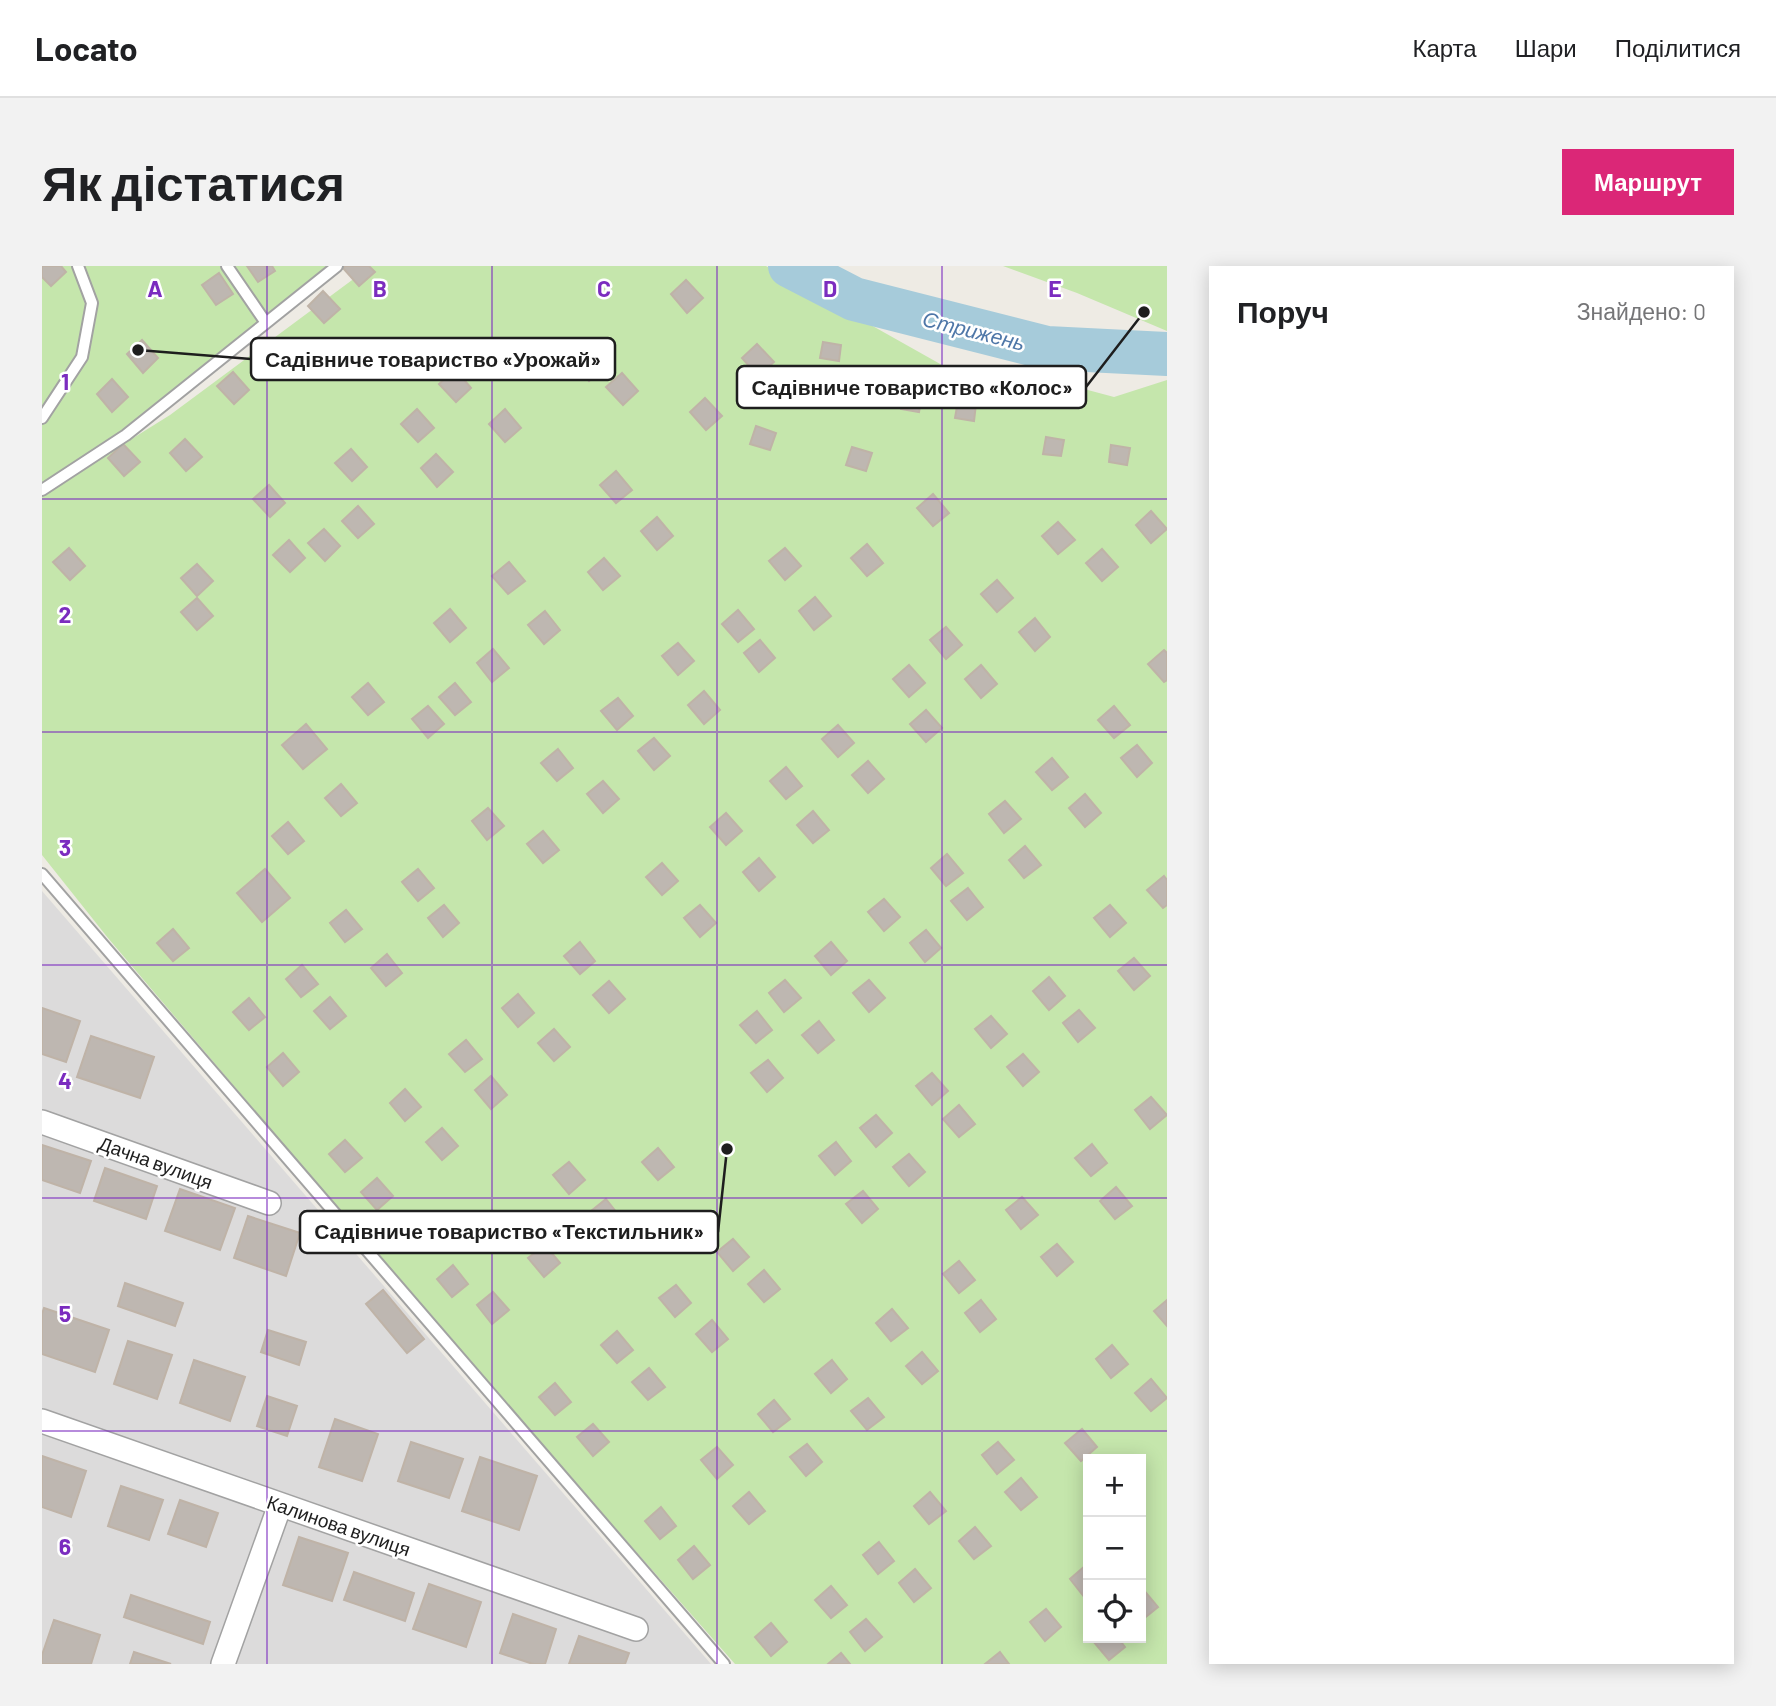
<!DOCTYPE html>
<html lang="uk">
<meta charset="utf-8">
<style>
body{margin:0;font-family:Barlow,sans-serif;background:#f2f2f2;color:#202124}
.controls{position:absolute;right:21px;bottom:21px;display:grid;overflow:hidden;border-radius:0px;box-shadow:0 4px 18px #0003}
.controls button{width:63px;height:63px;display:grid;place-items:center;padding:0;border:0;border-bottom:2px solid #e0e0e0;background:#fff;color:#202124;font:35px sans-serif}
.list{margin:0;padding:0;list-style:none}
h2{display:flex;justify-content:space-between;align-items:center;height:91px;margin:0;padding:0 28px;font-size:30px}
h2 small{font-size:23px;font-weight:400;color:#757577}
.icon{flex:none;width:38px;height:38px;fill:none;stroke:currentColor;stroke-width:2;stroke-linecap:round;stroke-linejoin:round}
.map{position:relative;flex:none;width:1125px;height:1398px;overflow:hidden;border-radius:0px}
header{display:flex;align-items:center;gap:42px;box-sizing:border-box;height:98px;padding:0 35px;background:#fff;border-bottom:2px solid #e0e0e0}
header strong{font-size:33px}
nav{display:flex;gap:38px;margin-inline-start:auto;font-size:24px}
.intro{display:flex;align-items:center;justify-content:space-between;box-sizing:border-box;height:168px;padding:0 42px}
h1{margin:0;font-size:49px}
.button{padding:18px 32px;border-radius:0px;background:#db2777;color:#fff;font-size:24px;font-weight:700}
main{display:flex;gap:42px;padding:0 42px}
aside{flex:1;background:#fff;border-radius:0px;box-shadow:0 4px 18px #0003}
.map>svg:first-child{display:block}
</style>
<header>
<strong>Locato</strong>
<nav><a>Карта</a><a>Шари</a><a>Поділитися</a></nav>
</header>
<div class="intro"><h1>Як дістатися</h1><a class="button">Маршрут</a></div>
<main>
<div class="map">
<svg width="1125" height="1398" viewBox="0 0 1125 1398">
<rect width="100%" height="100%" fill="#eeebe4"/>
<!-- residential -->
<path fill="#dcdbdb" d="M0,625L669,1398H0Z"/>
<!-- grass -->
<path fill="#c5e6ac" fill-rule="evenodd" d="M0,0H300L84,169L0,224Z
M329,0H724L900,99L1016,116L1072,131L1125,114V1398H693L425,1094L66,672L0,589V229L128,149ZM1046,1193H1099V1372H1046Z
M961,0H1125V65L1035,27Z"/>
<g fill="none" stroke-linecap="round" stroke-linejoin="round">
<!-- river -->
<path stroke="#a6cbda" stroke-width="44" d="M748,0L812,33L1005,82L1125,88"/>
</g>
<!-- building -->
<path fill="#beb7b1" stroke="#bfb3a7" stroke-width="2" d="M0,0H19L24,6L9,20L0,11Z
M205,0H230L233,5L216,16Z
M303,0H327L333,6L317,20L301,2Z
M177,7L191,28L174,39L160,19Z
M644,14L661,32L645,47L629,28Z
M281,25L298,43L282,57L266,40Z
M100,74L116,92L101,107L85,88Z
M781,76L799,79L797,95L778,92Z
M715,78L732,96L716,110L700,92Z
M546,82L562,100L547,115L530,96Z
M413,103L429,122L414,136L397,118Z
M191,106L207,124L192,138L175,120Z
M580,107L596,125L581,139L564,121Z
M70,113L86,131L70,146L55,128Z
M861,127L880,130L877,146L859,143Z
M663,132L680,150L664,164L648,146Z
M916,135L934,138L932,155L913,152Z
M375,143L392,162L376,176L359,158Z
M463,143L479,162L463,176L447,158Z
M714,160L734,167L728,184L708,178Z
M1004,171L1022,174L1019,190L1001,188Z
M143,173L160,191L144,205L128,187Z
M81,178L98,196L82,210L66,192Z
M1069,179L1088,182L1085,199L1067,196Z
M810,181L830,187L824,205L804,199Z
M309,183L325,201L310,215L293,197Z
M394,188L411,206L395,221L379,202Z
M574,205L590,224L574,237L558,219Z
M227,219L243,237L228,251L211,233Z
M891,228L907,247L891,260L875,242Z
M316,240L332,258L316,272L300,255Z
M1109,245L1125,263L1109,277L1094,259Z
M615,251L631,270L615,284L599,265Z
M1016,256L1033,274L1016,288L1000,270Z
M282,263L298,280L283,295L266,277Z
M247,274L263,292L248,306L231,289Z
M825,278L841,297L825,310L809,292Z
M27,282L43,300L28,314L11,296Z
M743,282L759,300L743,314L727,295Z
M1060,283L1076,301L1060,315L1044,297Z
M562,292L578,310L561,324L546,306Z
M467,296L483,315L466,328L450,310Z
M155,298L171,315L155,330L139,312Z
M955,314L971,332L955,346L939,328Z
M773,331L789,350L772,364L757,345Z
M155,332L171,350L155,364L139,346Z
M408,343L424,362L408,376L392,357Z
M696,344L712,363L696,376L680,358Z
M503,345L518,364L502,378L486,359Z
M993,352L1008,371L993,385L977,366Z
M904,361L920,379L904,393L888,374Z
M718,374L733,392L717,406L702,387Z
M636,377L652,395L636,409L620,390Z
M451,383L467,402L450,416L435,397Z
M1122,384L1125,387V414L1122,416L1106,398Z
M867,399L883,417L867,431L851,413Z
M939,399L955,418L939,432L923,413Z
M326,417L342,436L326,449L310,431Z
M413,417L429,436L413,449L397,431Z
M662,425L678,444L662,458L646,439Z
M576,432L591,450L575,464L559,445Z
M386,440L402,458L386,472L370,453Z
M1072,440L1088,459L1072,472L1056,454Z
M884,444L900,462L884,476L868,458Z
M264,458L285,483L261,503L240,479Z
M796,459L812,477L796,491L780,473Z
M612,472L628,490L612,504L596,485Z
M1095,479L1110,497L1095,511L1079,492Z
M516,483L531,502L515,515L499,497Z
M1010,492L1026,511L1010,524L994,506Z
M826,495L842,513L826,527L810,509Z
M744,501L760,520L744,533L728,515Z
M561,515L577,533L561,547L545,528Z
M299,518L315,537L299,550L283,532Z
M1043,528L1059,547L1043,561L1027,542Z
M963,535L979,553L962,567L947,548Z
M446,542L462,560L445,574L430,555Z
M771,545L787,564L771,577L755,559Z
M684,547L700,565L684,579L668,561Z
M246,556L262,575L246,588L230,570Z
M501,565L517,584L501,597L485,578Z
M983,580L999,599L982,612L967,594Z
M905,588L921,607L904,620L889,602Z
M717,592L733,611L717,625L701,606Z
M620,597L636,615L620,629L604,611Z
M223,603L248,632L220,656L195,627Z
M376,603L392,622L376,635L360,616Z
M1122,610L1125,614V639L1121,642L1105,624Z
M926,622L941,641L925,654L909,635Z
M842,633L858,651L842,665L826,646Z
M402,639L417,657L401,671L386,652Z
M658,639L674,657L658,671L642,652Z
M1068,639L1084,657L1068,671L1052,652Z
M304,644L320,663L303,676L288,657Z
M131,663L147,682L131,695L115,677Z
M884,664L899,682L883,696L868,677Z
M538,676L553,695L538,708L522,690Z
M789,676L805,695L789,709L773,690Z
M345,688L360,707L344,720L329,702Z
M1092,692L1108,710L1092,724L1076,705Z
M260,699L276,718L259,731L244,713Z
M1007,711L1023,730L1007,744L991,725Z
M743,714L759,732L742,746L727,727Z
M827,714L843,732L827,746L811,727Z
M567,715L583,733L567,747L551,729Z
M476,728L492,747L476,761L460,742Z
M288,731L304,750L288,763L272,745Z
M207,732L223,751L207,764L191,746Z
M0,742L38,755L24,796L0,788Z
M1037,744L1053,762L1036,776L1021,757Z
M715,745L730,764L714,777L698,759Z
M949,750L965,768L949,782L933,763Z
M777,755L792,774L776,787L760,769Z
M512,763L528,781L512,795L496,777Z
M49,770L112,791L98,832L35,811Z
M424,774L440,793L423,806L407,788Z
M241,787L257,806L241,820L225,801Z
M981,788L997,806L981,820L965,801Z
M726,794L741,812L725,826L709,807Z
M890,807L906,825L890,839L874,820Z
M449,810L465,829L449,843L433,824Z
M363,823L379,841L363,855L348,837Z
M1109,831L1125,849L1108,863L1093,844Z
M917,839L933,858L917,871L901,853Z
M834,849L850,867L834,881L818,862Z
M400,862L416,880L400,894L384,876Z
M303,874L320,892L303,906L287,888Z
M794,876L809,895L793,909L777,890Z
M1050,878L1065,897L1049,910L1033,892Z
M0,879L49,895L38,927L0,914Z
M616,882L632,901L616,914L600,896Z
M867,888L883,906L867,920L851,901Z
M527,896L543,914L527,928L511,909Z
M63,902L115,920L104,953L52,935Z
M335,912L351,930L335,944L319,926Z
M1074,921L1090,940L1073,953L1058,935Z
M138,923L193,942L178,984L123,965Z
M821,925L836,943L820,957L804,938Z
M980,931L996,949L979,963L964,944Z
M564,933L579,952L563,965L548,946Z
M206,950L258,967L244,1010L192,992Z
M691,973L707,991L691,1005L675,986Z
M1015,978L1031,996L1015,1010L999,991Z
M503,979L518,997L502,1011L486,992Z
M917,995L933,1014L917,1027L901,1008Z
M411,999L426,1018L410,1031L395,1013Z
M722,1004L738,1023L722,1036L706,1018Z
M83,1017L141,1037L133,1060L76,1040Z
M634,1019L649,1037L633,1051L617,1032Z
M341,1024L382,1073L365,1087L324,1038Z
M451,1026L467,1044L450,1058L435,1039Z
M939,1034L954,1053L938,1066L923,1047Z
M1125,1034V1060L1112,1045Z
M2,1042L67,1064L53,1106L0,1088V1048Z
M850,1043L866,1062L849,1075L834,1057Z
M670,1054L686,1073L670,1086L654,1068Z
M226,1064L264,1076L257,1099L219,1086Z
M575,1065L591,1084L575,1097L559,1079Z
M86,1075L130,1089L115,1133L72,1118Z
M1070,1079L1086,1098L1069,1112L1054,1093Z
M880,1086L896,1105L880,1118L864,1100Z
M152,1094L203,1111L188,1155L138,1137Z
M790,1094L805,1113L789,1127L773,1108Z
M607,1102L623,1121L606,1134L590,1116Z
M1109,1113L1125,1132L1109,1145L1093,1127Z
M513,1117L529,1136L513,1149L497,1131Z
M225,1130L255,1140L245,1170L215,1160Z
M826,1132L842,1151L825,1164L809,1145Z
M732,1134L748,1153L731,1166L716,1148Z
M293,1153L336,1168L320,1215L277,1201Z
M551,1158L567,1176L551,1190L535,1171Z
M1040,1163L1055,1181L1039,1195L1023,1177Z
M369,1176L421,1193L407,1232L356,1215Z
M956,1176L972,1194L955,1208L940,1189Z
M765,1178L780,1196L764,1210L748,1191Z
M675,1181L691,1199L675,1213L659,1194Z
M0,1190L44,1205L29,1251L0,1241Z
M438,1191L495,1210L477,1264L420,1245Z
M979,1212L995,1231L979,1244L963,1226Z
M79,1220L121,1234L107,1274L66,1260Z
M707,1226L723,1245L707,1258L691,1240Z
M888,1226L904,1245L887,1258L872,1240Z
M138,1234L176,1247L164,1281L126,1268Z
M619,1241L634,1260L618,1273L603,1255Z
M933,1261L949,1280L932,1293L917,1275Z
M257,1271L306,1287L290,1335L241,1319Z
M837,1276L852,1295L836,1308L821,1289Z
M652,1280L668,1299L651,1313L636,1294Z
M1044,1299L1046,1301V1329L1043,1332L1028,1313Z
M873,1303L889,1322L872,1336L857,1317Z
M312,1306L372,1327L363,1355L302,1334Z
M387,1318L439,1336L424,1381L371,1363Z
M789,1320L805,1339L789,1352L773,1334Z
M1100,1322L1116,1341L1100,1354L1099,1323Z
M89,1329L168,1356L161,1378L82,1351Z
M1004,1343L1019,1361L1003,1375L988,1356Z
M471,1348L514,1363L503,1398H491L458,1387Z
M824,1353L840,1371L823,1385L808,1366Z
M12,1354L58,1369L49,1398H0V1389Z
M729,1357L745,1376L729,1390L713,1371Z
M537,1370L587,1387L583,1398H527Z
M1056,1372H1076L1083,1381L1067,1394L1051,1375Z
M92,1386L129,1398H88Z
M958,1386L967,1398H943Z
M799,1387L808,1398H786Z"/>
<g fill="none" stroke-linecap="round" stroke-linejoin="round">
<!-- lane casing -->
<g stroke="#a2a2a2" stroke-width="14">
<path id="lane" d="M185,0L224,57
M0,152L40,91L50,37L36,0
M0,224L84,169L295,0
M0,608L682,1398"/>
</g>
<!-- street casing -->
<g stroke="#a2a2a2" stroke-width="26">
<path id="street" d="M0,856L227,937
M0,1155L594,1363
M181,1398L238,1239"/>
</g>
<!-- lane -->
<use href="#lane" stroke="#fff" stroke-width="10"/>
<!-- street -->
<use href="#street" stroke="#fff" stroke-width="23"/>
</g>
<!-- grid -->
<path fill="none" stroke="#7b2cbf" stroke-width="2" stroke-opacity="0.55" d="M225,0V1398M450,0V1398M675,0V1398M900,0V1398M0,233H1125M0,466H1125M0,699H1125M0,932H1125M0,1165H1125"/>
<g text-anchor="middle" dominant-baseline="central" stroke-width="5" stroke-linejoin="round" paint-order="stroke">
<!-- street labels -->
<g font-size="19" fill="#1e1e1e" stroke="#fff">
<text transform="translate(114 896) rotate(20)">Дачна вулиця</text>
<text transform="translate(297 1259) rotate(19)">Калинова вулиця</text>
</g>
<!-- water labels -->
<g font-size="21" font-style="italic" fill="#4f77a8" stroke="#fff">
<text transform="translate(932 64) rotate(14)">Стрижень</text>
</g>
</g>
<g font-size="23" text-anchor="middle" font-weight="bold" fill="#7b2cbf" stroke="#fff" stroke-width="5" stroke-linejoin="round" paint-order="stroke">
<text x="113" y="31">A</text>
<text x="338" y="31">B</text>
<text x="562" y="31">C</text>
<text x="788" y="31">D</text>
<text x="1013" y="31">E</text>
<text x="23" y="124">1</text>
<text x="23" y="357">2</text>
<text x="23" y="590">3</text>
<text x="23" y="823">4</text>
<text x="23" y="1056">5</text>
<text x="23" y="1289">6</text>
</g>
<!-- callouts -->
<path fill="none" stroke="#1e1e1e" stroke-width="2.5" d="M96 84L209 93M1102 46L1044 121M685 883L676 966"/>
<g fill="#1e1e1e" stroke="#fff" stroke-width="2.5">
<circle cx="96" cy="84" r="7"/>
<circle cx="1102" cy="46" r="7"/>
<circle cx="685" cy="883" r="7"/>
</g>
<g fill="#fff" stroke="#1e1e1e" stroke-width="2.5">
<rect x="209" y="72" width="364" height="42" rx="7"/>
<rect x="695" y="100" width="349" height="42" rx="7"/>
<rect x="258" y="945" width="418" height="42" rx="7"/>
</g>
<g font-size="21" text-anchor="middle" font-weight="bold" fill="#1e1e1e">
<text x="391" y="101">Садівниче товариство «Урожай»</text>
<text x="870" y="129">Садівниче товариство «Колос»</text>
<text x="467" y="973">Садівниче товариство «Текстильник»</text>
</g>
</svg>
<div class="controls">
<button>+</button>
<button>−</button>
<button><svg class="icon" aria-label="locate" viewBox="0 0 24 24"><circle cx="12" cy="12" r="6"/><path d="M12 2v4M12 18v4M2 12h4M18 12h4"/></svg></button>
</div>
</div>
<aside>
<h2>Поруч<small>Знайдено: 0</small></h2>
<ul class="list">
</ul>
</aside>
</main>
